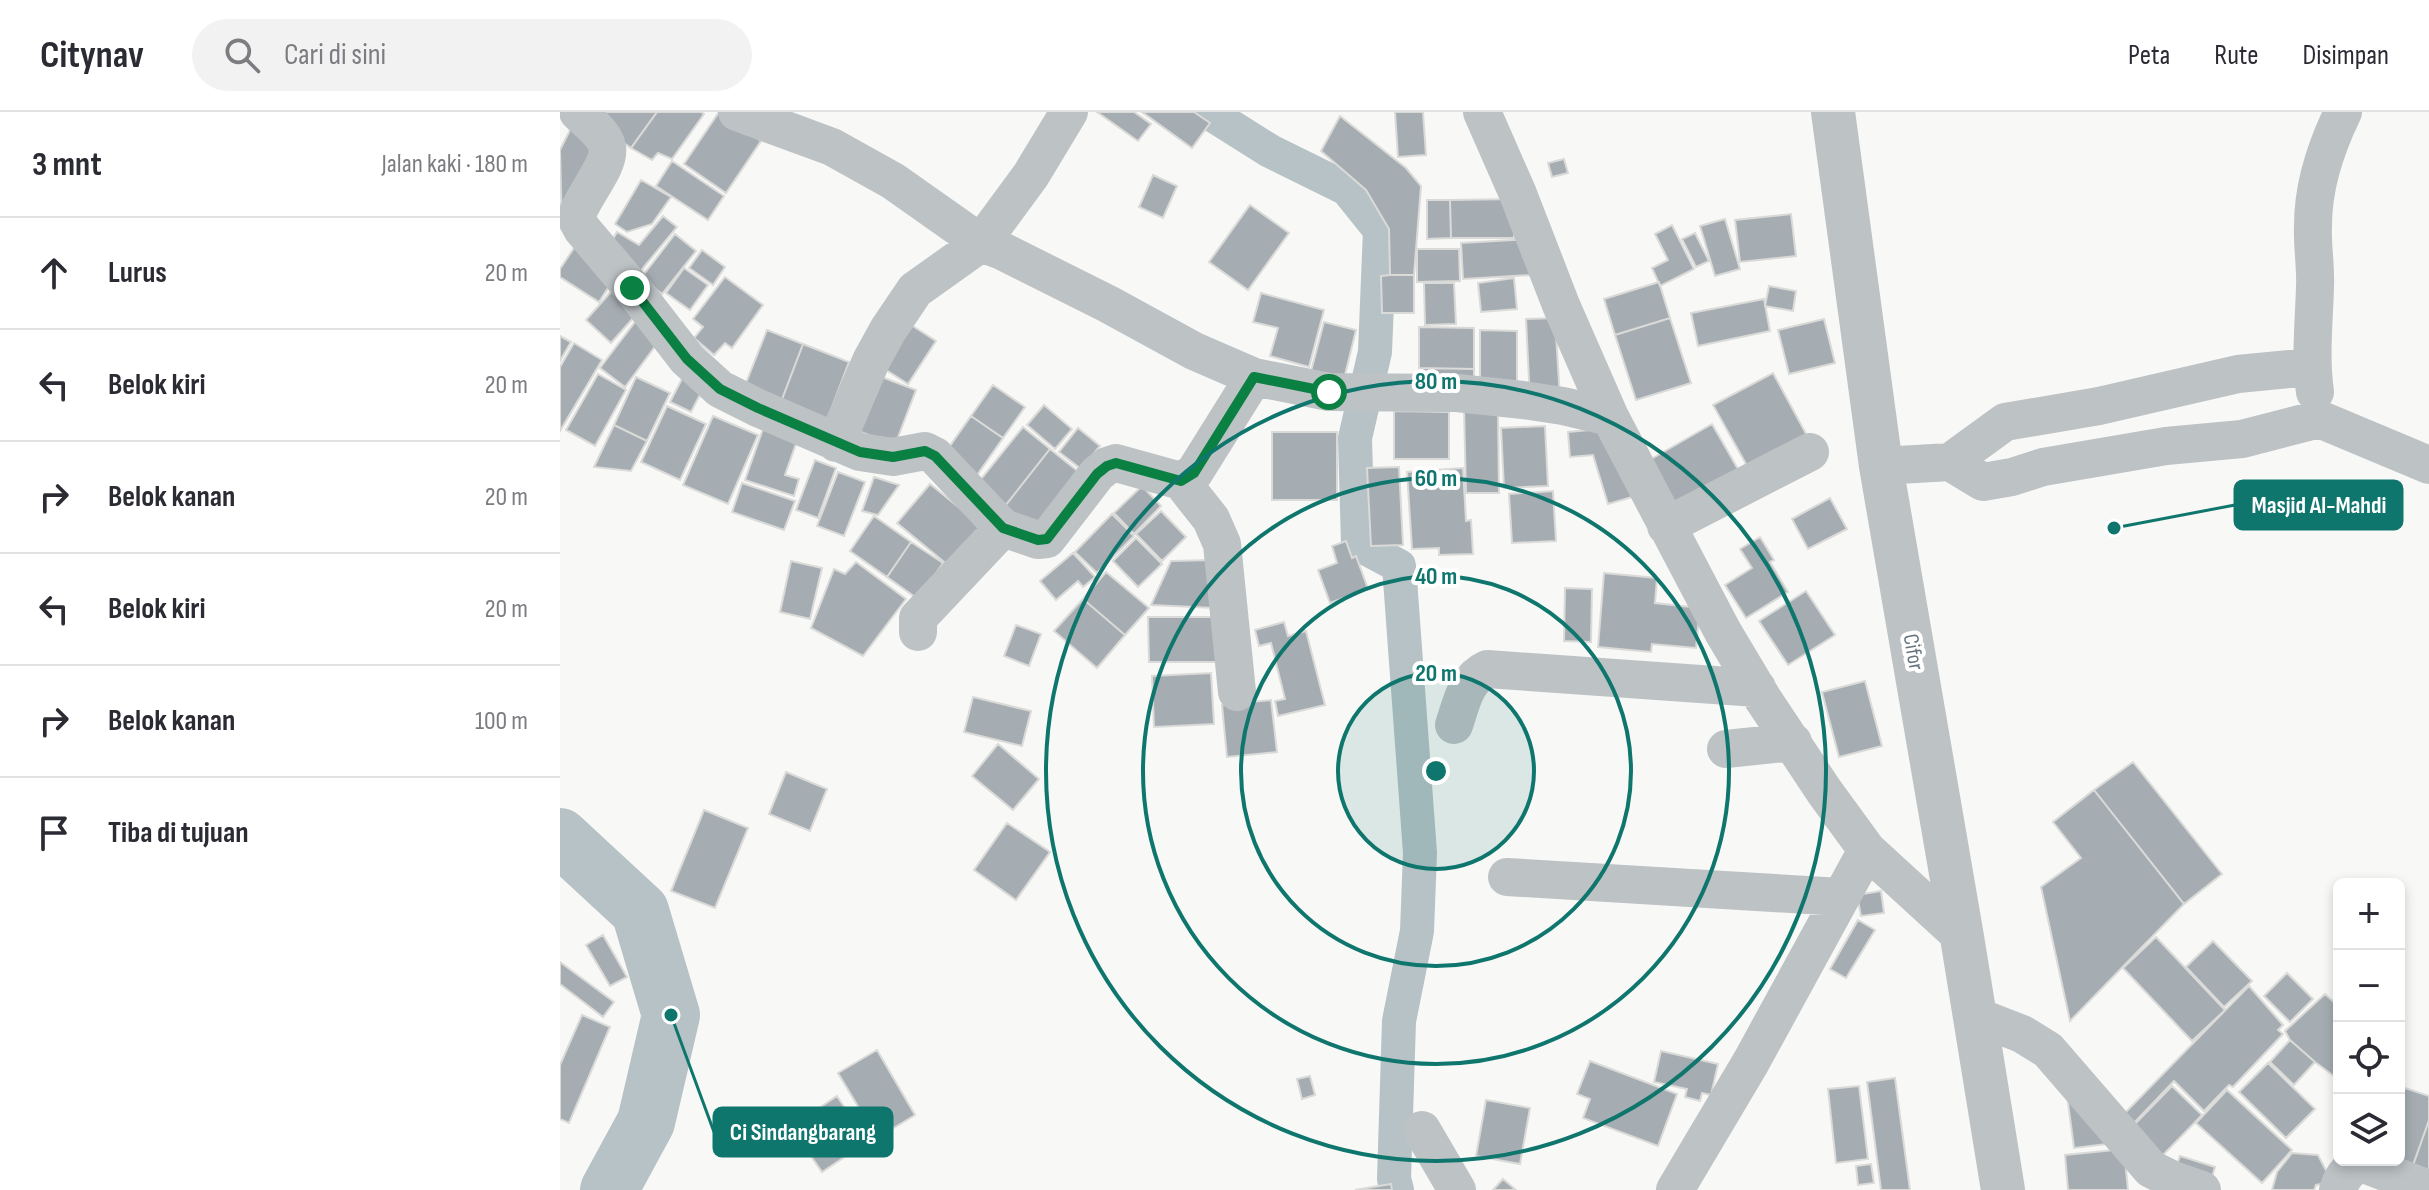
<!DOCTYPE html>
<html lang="id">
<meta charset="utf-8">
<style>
body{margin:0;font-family:"Sofia Sans Condensed",sans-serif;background:#f2f2f3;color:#2b2b33}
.controls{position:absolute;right:24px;bottom:24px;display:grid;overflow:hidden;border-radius:12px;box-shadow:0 4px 12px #0003}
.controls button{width:72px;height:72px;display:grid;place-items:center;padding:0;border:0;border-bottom:2px solid #e1e1e2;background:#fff;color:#2b2b33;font:40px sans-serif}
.stop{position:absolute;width:24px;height:24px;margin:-18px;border:6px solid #0b8043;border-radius:50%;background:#fff}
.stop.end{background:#0b8043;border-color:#fff;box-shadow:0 2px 8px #0008}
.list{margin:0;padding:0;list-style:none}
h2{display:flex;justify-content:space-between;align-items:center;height:104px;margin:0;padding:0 32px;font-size:34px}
h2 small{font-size:26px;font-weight:400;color:#7c7c81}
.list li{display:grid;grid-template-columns:52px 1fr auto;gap:24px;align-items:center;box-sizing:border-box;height:112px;padding:0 32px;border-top:2px solid #e1e1e2}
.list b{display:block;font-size:30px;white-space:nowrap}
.list em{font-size:26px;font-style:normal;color:#7c7c81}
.icon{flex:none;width:44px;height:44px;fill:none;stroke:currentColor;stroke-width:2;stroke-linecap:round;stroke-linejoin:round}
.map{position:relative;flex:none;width:1869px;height:1078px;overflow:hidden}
header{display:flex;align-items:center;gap:48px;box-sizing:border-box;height:112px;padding:0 40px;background:#fff;border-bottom:2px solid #e1e1e2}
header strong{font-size:38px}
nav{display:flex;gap:44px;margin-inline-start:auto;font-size:28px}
.search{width:560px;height:72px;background:#f2f2f3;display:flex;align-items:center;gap:20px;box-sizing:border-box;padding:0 28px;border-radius:44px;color:#7c7c81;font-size:30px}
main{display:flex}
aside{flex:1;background:#fff}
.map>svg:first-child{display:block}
</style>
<header>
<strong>Citynav</strong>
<div class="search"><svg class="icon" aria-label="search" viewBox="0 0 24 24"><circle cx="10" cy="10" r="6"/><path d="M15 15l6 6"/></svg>Cari di sini</div>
<nav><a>Peta</a><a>Rute</a><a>Disimpan</a></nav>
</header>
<main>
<aside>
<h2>3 mnt<small>Jalan kaki · 180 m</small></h2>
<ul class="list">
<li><svg class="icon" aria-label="ahead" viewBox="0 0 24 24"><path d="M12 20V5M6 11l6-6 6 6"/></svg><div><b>Lurus</b></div><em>20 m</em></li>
<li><svg class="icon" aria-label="left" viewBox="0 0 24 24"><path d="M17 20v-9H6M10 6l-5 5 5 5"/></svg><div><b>Belok kiri</b></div><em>20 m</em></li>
<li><svg class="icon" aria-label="right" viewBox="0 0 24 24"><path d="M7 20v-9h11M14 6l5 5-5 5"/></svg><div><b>Belok kanan</b></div><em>20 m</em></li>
<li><svg class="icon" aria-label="left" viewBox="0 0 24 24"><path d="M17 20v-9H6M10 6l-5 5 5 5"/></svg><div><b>Belok kiri</b></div><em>20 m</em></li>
<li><svg class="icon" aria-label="right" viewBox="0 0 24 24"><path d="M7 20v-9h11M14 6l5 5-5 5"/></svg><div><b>Belok kanan</b></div><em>100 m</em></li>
<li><svg class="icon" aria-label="arrive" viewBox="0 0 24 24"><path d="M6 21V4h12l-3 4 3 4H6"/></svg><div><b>Tiba di tujuan</b></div></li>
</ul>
</aside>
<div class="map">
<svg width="1869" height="1078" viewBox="0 0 1869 1078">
<rect width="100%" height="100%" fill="#f8f8f6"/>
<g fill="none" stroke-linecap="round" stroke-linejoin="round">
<!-- canal -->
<path stroke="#b6c2c5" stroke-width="34" d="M648,0L710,39L787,77L820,118L815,240L795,326L798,432L839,454L860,741L857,819L839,909L834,1067L837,1078"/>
<!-- river -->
<path stroke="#b6c2c5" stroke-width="58" d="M0,725L80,799L111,903L86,1010L49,1078"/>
</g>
<!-- building -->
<path fill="#a5adb2" stroke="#dadad8" stroke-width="2" d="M46,0H97L71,36L37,12Z
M97,0H141L144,2L112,47L98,41L92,48L71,36Z
M159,0L201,29L166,81L124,52Z
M537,0H574L591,12L578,29Z
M582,0H634L650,11L632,36Z
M835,0H863L866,43L838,45Z
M780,4L846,56L861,74L854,163H830L829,117L806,78L761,39Z
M11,16L45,32L2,119L0,38Z
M1004,47L1008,61L992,65L988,51Z
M112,49L164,84L148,108L96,74Z
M593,63L617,74L603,106L579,95Z
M81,68L111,85L92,112L67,120L55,112Z
M954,87V126H891L890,88Z
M867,88H890L891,126L867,127Z
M690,93L729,121L688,178L649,150Z
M1231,102L1236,144L1180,150L1175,108Z
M103,104L117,115L78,162L48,136L57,120L79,133Z
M1165,107L1180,157L1155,164L1140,114Z
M1112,113L1134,157L1100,174L1092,156L1108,148L1095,122Z
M1135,121L1149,149L1136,155L1122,127Z
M115,122L136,139L102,182L81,166Z
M969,127L971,163L903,167L901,131Z
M16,133L58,160L39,190L0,165V157Z
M857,137H899L900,169L857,170Z
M142,138L165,155L153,173L129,156Z
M124,156L148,173L130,198L106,181Z
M830,163H854V201H822L821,164Z
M165,165L203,193L172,236L165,231L154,243L134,226L143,215L133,207Z
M954,166L957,197L921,200L918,171Z
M1099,170L1110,206L1055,223L1044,187Z
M864,171H894L896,212L865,213Z
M57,173L83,195L51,231L26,208Z
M1209,174L1236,179L1233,199L1205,194Z
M701,181L764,198L749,255L710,244L718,216L693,210Z
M1204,187L1210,219L1138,234L1131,201Z
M78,206L102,225L65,275L40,256Z
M995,206L1000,286L970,288L966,207Z
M1110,206L1131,271L1076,288L1055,223Z
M1264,207L1275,251L1229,262L1218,218Z
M764,210L796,218L783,271L750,263Z
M348,211L376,229L348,272L320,254Z
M859,215L914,216V257L859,256Z
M207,218L243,232L221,290L184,276Z
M920,218L957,219V274L920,273Z
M0,224L11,230L0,249Z
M14,231L42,248L0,319V255Z
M243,232L289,250L267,308L221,290Z
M859,256L914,257V276H859Z
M1213,261L1250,329L1191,361L1153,293Z
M38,262L66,278L35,334L6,318Z
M124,263L145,273L131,300L110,290Z
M319,264L356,278L335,333L298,319Z
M76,265L110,281L87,329L54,313Z
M433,273L465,295L443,326L411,304Z
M484,293L512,317L495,337L467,313Z
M107,294L146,312L120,368L81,350Z
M904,297H938L939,381H906Z
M834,299L889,300V347H834Z
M153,304L198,323L168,392L123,373Z
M411,304L443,326L417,363L385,341Z
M1152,312L1182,364L1116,401L1086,350Z
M54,313L87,329L71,359L34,355Z
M204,314L238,326L225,363L239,367L234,384L185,368Z
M985,314L988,374L944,376L941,316Z
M463,315L490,337L445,394L417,372Z
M518,316L540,334L521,357L499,340Z
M1051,316L1072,385L1048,392L1033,343L1010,345L1008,320Z
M712,320H777V388H712Z
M490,337L520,361L474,417L445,394Z
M255,348L276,356L258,406L236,398Z
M839,355L843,433L811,434L807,356Z
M903,356L906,409L911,408L913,442L879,443V436L852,437L847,360Z
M278,360L305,370L284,424L257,414Z
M314,365L339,373L318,403L302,399Z
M182,371L235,389L224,418L172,400Z
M370,372L422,414L389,454L337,411Z
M582,374L601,394L574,422L554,401Z
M993,379L996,429L952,431L949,382Z
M1270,386L1287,417L1248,437L1232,407Z
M601,399L626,425L602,449L576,422Z
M552,402L574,424L537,461L515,440Z
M314,404L351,430L327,465L290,439Z
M1200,425L1214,448L1210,450L1228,480L1186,506L1165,473L1192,456L1180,437Z
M576,426L602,452L578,475L553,449Z
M786,429L792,446L796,444L808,477L770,491L758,458L777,451L772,434Z
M351,430L383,451L358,487L327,465Z
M513,441L535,465L523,475L518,469L496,488L480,469Z
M653,448L655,496L591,493L611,449Z
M231,449L262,456L250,507L220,500Z
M296,450L346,487L303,544L251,516L274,457L285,462Z
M546,460L589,496L565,523L523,487Z
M1044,461L1097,466L1095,491L1140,496L1136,536L1092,532L1091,540L1038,535Z
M1005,476L1032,477L1031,530L1004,529Z
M1246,479L1275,523L1228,553L1199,509Z
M523,487L565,523L537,556L494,519Z
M588,505H665V550H589Z
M724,510L728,524L746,519L765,593L718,604L715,589L725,587L711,531L699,534L695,518Z
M456,513L481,522L469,554L444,544Z
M651,561L654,612L594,615L592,564Z
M1305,569L1322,634L1279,645L1262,580Z
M413,585L471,599L462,634L404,620Z
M711,588L717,640L667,645L662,593Z
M438,632L479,667L453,698L412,664Z
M1573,650L1662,762L1624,792L1534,678Z
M226,660L267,677L250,719L209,702Z
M1534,678L1624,792L1510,909L1481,775L1521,746L1493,710Z
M144,698L188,716L155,796L111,779Z
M447,711L490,740L456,788L414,758Z
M1321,779L1324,801L1301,804L1297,783Z
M1298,808L1315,818L1286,866L1270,857Z
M43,823L67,865L50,874L26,833Z
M1596,825L1665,898L1632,929L1563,856Z
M1653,829L1692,869L1664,895L1626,855Z
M0,850L54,890L43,905L0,872Z
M1727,861L1753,887L1730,910L1704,884Z
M1689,874L1723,913L1718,918L1723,922L1673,975L1669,973L1644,999L1614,969L1574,1011L1564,1002Z
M1765,882L1779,895L1778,967L1755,950L1730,928L1725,919Z
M22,903L50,915L9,1011L0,1007V953Z
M1730,928L1755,950L1734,973L1710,950Z
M317,938L355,1003L317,1026L278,961Z
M1101,939L1158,952L1151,983L1142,981L1140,989L1125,985L1127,977L1094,970Z
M1030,949L1117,982L1098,1034L1023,1006L1030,987L1017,982Z
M1708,951L1755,997L1726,1026L1679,980Z
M750,964L755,983L742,987L737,967Z
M1335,966L1350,1078H1321L1307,970Z
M1299,974L1308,1047L1276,1051L1268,977Z
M1612,974L1642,1003L1602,1044L1573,1014Z
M1845,976L1869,984V1008L1851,1059L1839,1048V992Z
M1667,978L1732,1038L1702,1071L1636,1011Z
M1507,983L1547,1032L1514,1036Z
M277,984L307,1030L262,1060L231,1015Z
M926,988L970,996L960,1052L916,1044Z
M1869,1008V1066L1851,1059Z
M1564,1037L1568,1078H1508L1505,1043Z
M1732,1041L1758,1043L1772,1070L1756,1073L1754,1078H1712L1717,1060Z
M1620,1044L1655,1055L1649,1076L1613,1065Z
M1311,1052L1314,1071L1298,1073L1296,1054Z
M943,1067L956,1078H933Z
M831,1072L832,1078H795Z"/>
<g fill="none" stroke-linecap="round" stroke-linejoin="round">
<!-- minor -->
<path stroke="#bdc2c5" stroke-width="38" d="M18,0C27,9 45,22 47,35C51,54 21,85 16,106L22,117L72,176L127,247L160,277L198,296L300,340L333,345L365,339L375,344L443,416L478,428L487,427L537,362L547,354L556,351L621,369L634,361L694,265
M177,0L272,35L333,69L421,131L442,139L548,192L634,239L694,265L769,280L897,281L963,288L1003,294L1050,305
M922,0L958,82L1001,193L1050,305L1163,520L1203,587L1264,679L1307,738L1402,825
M1755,280C1750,245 1754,210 1755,175C1756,154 1752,134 1753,113C1753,74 1766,35 1783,0
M276,331L311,249L328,218L355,178L421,131L471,63L509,0
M1390,350L1445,310L1539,294L1678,262L1751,255
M1321,354L1390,350L1423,370L1452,365L1483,355L1606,334L1682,327L1759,307L1869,353
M621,369L651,407L662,432L677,580
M1106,414L1250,340
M358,520V506L443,416
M894,613C901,593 905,567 927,557L1197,576
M1166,637L1233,630
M947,765L1281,785
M1413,903L1462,922L1488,938L1591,1057L1613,1068L1642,1078
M862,1018L897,1078
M1115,1078L1191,950L1307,738
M1778,1078C1782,1065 1790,1053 1804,1052L1869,1077"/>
<!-- tertiary -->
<path stroke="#bdc2c5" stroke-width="44" d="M1273,0L1321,354L1402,825L1443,1078"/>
</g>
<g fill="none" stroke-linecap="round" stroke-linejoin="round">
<!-- route -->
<path stroke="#0b8043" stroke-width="10" d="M72,176L127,247L160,277L198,296L300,340L333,345L365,339L375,344L443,416L478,428L487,427L537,362L547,354L556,351L621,369L634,361L694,265L769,280"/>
</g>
<!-- distance rings -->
<circle cx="876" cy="659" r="98" fill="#0f766e" fill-opacity=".12"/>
<g fill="none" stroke="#0f766e" stroke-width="4">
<circle cx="876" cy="659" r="98"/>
<circle cx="876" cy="659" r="195"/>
<circle cx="876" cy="659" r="293"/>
<circle cx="876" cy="659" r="390"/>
</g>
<g text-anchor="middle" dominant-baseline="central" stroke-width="8" stroke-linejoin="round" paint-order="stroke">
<!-- street labels -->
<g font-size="22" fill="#66747e" stroke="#fff">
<text transform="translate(1353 540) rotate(80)">Cifor</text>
</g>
</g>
<circle cx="876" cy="659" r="12" fill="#0f766e" stroke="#fff" stroke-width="4"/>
<g font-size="24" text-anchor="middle" font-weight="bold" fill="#0f766e" stroke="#fff" stroke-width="8" stroke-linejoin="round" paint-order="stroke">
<text x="876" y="277">80 m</text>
<text x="876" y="374">60 m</text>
<text x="876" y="472">40 m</text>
<text x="876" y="569">20 m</text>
</g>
<!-- callouts -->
<path fill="none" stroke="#0f766e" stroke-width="3" d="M1554 416L1675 393M111 903L154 1020"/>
<g fill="#0f766e" stroke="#fff" stroke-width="3">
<circle cx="1554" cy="416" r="8"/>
<circle cx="111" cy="903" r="8"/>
</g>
<g fill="#0f766e" stroke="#0f766e" stroke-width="3">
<rect x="1675" y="369" width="167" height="48" rx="8"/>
<rect x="154" y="996" width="178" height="48" rx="8"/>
</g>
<g font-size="24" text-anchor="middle" font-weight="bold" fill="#fff">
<text x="1759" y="401">Masjid Al-Mahdi</text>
<text x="243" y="1028">Ci Sindangbarang</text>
</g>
</svg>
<div class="controls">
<button>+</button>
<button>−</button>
<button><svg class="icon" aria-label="locate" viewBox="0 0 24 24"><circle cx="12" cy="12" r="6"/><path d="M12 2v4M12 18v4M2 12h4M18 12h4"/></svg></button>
<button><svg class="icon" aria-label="layers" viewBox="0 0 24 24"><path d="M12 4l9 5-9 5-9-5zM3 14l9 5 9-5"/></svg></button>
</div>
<div class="stop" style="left:769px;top:280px"></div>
<div class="stop end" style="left:72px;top:176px"></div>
</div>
</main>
